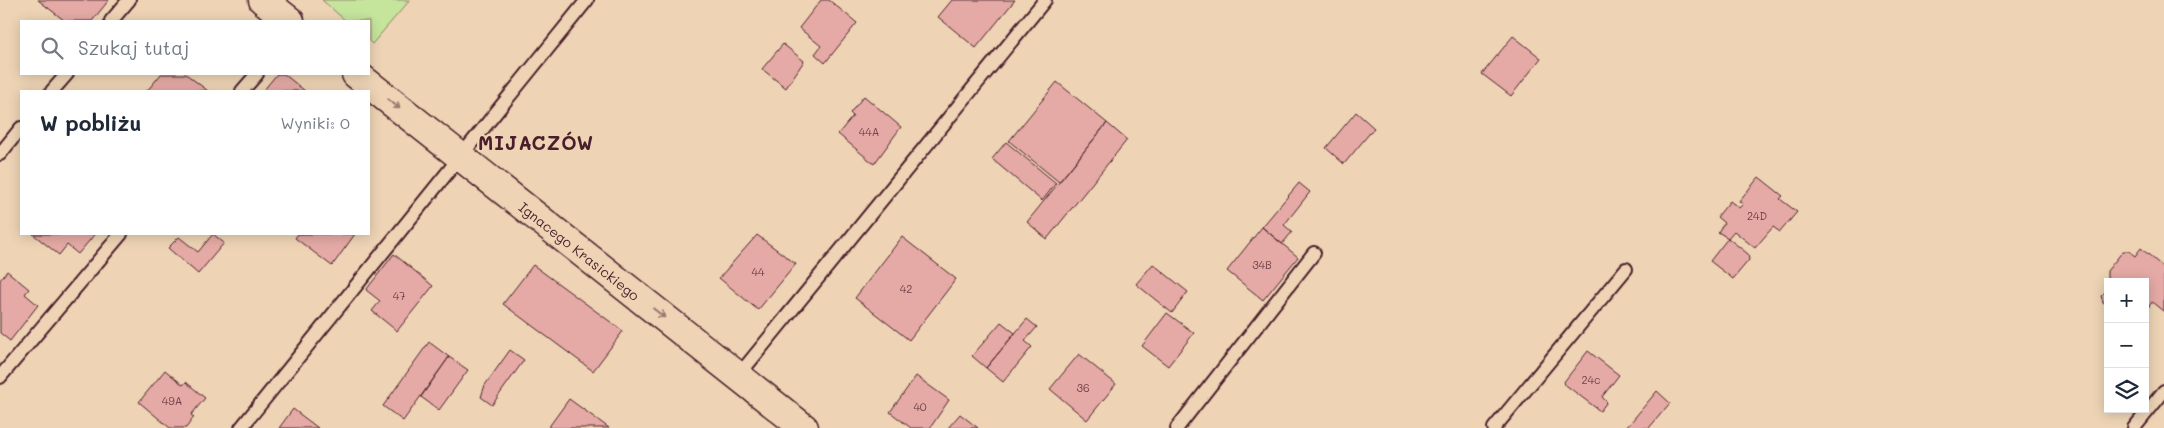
<!DOCTYPE html>
<html lang="pl">
<meta charset="utf-8">
<style>
body{margin:0;font-family:Mali,sans-serif;background:#f6f6f7;color:#1f2937}
.controls{position:absolute;right:15px;bottom:15px;display:grid;overflow:hidden;border-radius:0px;box-shadow:0 2px 12px #0003}
.controls button{width:45px;height:45px;display:grid;place-items:center;padding:0;border:0;border-bottom:1px solid #e0e1e3;background:#fff;color:#1f2937;font:25px sans-serif}
.list{margin:0;padding:0;list-style:none}
h2{display:flex;justify-content:space-between;align-items:center;height:65px;margin:0;padding:0 20px;font-size:21px}
h2 small{font-size:16px;font-weight:400;color:#747a83}
.icon{flex:none;width:28px;height:28px;fill:none;stroke:currentColor;stroke-width:2;stroke-linecap:round;stroke-linejoin:round}
.map{position:relative;flex:none;width:2164px;height:428px;overflow:hidden}
.search{position:absolute;background:#fff;box-shadow:0 2px 12px #0003;left:20px;top:20px;width:350px;height:55px;display:flex;align-items:center;gap:12px;box-sizing:border-box;padding:0 18px;border-radius:0px;color:#747a83;font-size:19px}
.panel{position:absolute;background:#fff;box-shadow:0 2px 12px #0003;left:20px;top:90px;width:350px;height:145px;border-radius:0px}
.map>svg:first-child{display:block}
</style>
<div class="map">
<svg width="2164" height="428" viewBox="0 0 2164 428">
<rect width="100%" height="100%" fill="#eed4b5"/>
<filter id="ink" filterUnits="userSpaceOnUse"><feTurbulence type="fractalNoise" baseFrequency=".02" numOctaves="2"/><feDisplacementMap in="SourceGraphic" scale="10" xChannelSelector="R" yChannelSelector="G"/><feConvolveMatrix kernelMatrix="1 2 1 2 8 2 1 2 1" color-interpolation-filters="sRGB"/></filter>
<g filter="url(#ink)">
<!-- green -->
<path fill="#c5e49c" stroke="#888264" d="M322,0H410L372,44L369,41V21H346Z"/>
<!-- building -->
<path fill="#e5aaa5" stroke="#4a1f2b" d="M38,0H109L92,21H65Z
M821,0H829L857,23L825,63L815,54L821,46L799,28Z
M952,0H1015L976,48L938,17Z
M1513,36L1541,58L1511,96L1482,74Z
M783,44L804,61L786,88L762,69Z
M161,74H186L208,91H147Z
M277,74H284L305,91H263Z
M1057,82L1107,123L1059,182L1009,141Z
M864,96L901,127L874,164L838,134L853,116L850,113Z
M1356,112L1374,128L1344,164L1326,148Z
M1107,123L1127,140L1047,239L1027,222Z
M1006,142L1056,183L1042,201L992,159Z
M1759,177L1783,196L1780,199L1797,212L1780,232L1773,227L1755,248L1734,231L1728,238L1718,232L1724,223L1717,217L1730,201L1739,208L1743,204L1739,201Z
M1299,183L1310,192L1284,225L1292,232L1282,244L1262,227Z
M1262,227L1298,257L1263,300L1227,271Z
M33,234H95L78,254L67,245L59,255Z
M213,234L224,243L198,274L168,248L179,237L198,252Z
M298,234H355L332,266L295,238Z
M757,235L796,264L758,310L719,278Z
M902,237L956,279L909,340L855,298Z
M1728,238L1748,254L1749,260L1733,279L1710,261Z
M2141,248L2164,268V312L2152,302L2147,309L2145,308V282H2114L2107,277V271L2123,251H2129L2135,256Z
M394,254L433,286L397,331L372,311L380,301L366,290Z
M1153,264L1188,292L1172,313L1136,284Z
M533,265L623,331L593,371L503,304Z
M7,271L29,289L25,294L38,305L10,341L0,333V280Z
M2108,289V306L2103,302L2101,296Z
M1167,313L1194,333L1168,366L1142,346Z
M1027,319L1037,327L1025,341L1032,347L1003,382L986,368Z
M1001,322L1015,333L986,368L972,356Z
M429,342L449,357L403,421L383,406Z
M510,350L524,360L492,405L481,397L485,385Z
M1588,351L1619,375L1602,397L1607,402L1600,411L1563,383Z
M1079,354L1116,384L1087,420L1050,389Z
M449,357L468,370L439,410L421,397Z
M165,370L183,385L186,382L205,398L191,415L194,417L186,428H170L139,402Z
M916,376L949,400L930,428H911L890,412Z
M1657,391L1670,403L1649,428H1626Z
M569,399L609,428H548Z
M293,409L318,428H279Z
M960,414L978,428H948Z"/>
<g fill="none" stroke-linecap="round" stroke-linejoin="round">
<!-- service casing -->
<g stroke="#4a1f2b" stroke-width="16">
<path id="service" d="M111,21L129,0
M52,91L67,74
M242,91L257,74
M0,154L21,128
M738,376L1045,0
M0,377L121,234
M241,428L587,0
M1177,428L1314,253
M1494,428L1626,269
M2134,428L2164,391"/>
</g>
<!-- tertiary casing -->
<g stroke="#4a1f2b" stroke-width="31">
<g id="tertiary">
<path d="M263,0L290,21"/>
<path id="s1" d="M356,74L804,428"/>
</g>
</g>
<!-- service -->
<use href="#service" stroke="#eed4b5" stroke-width="12"/>
<!-- tertiary -->
<use href="#tertiary" stroke="#eed4b5" stroke-width="28"/>
</g>
<!-- one-way arrows -->
<defs><path id="oneway-shaft" d="M-6 0H5M1.5-3L5.5 0L1.5 3" fill="none" stroke-width="1.6" stroke-linecap="round" stroke-linejoin="round" transform="scale(1.25)"/></defs>
<g stroke="#9c7a70">
<use href="#oneway-shaft" transform="translate(394 104) rotate(38)"/>
<use href="#oneway-shaft" transform="translate(659 313) rotate(38)"/>
</g>
</g>
<g text-anchor="middle" dominant-baseline="central" stroke-width="4.5" stroke-linejoin="round" paint-order="stroke">
<!-- number labels -->
<g font-size="11" fill="#71424a">
<text x="869" y="131">44A</text>
<text x="1757" y="215">24D</text>
<text x="1262" y="264">34B</text>
<text x="758" y="271">44</text>
<text x="906" y="288">42</text>
<text x="399" y="295">47</text>
<text x="1591" y="379">24c</text>
<text x="1083" y="387">36</text>
<text x="172" y="400">49A</text>
<text x="920" y="406">40</text>
</g>
<!-- street labels -->
<g font-size="14" fill="#4a1f2b" stroke="#eed4b5">
<text stroke="none"><textPath href="#s1" startOffset="285">Ignacego Krasickiego</textPath></text>
</g>
<!-- district labels -->
<g font-size="19" font-weight="bold" letter-spacing="1" fill="#4a1f2b" stroke="#eed4b5">
<text x="536" y="142">MIJACZÓW</text>
</g>
</g>
</svg>
<div class="controls">
<button>+</button>
<button>−</button>
<button><svg class="icon" aria-label="layers" viewBox="0 0 24 24"><path d="M12 4l9 5-9 5-9-5zM3 14l9 5 9-5"/></svg></button>
</div>
<div class="search"><svg class="icon" aria-label="search" viewBox="0 0 24 24"><circle cx="10" cy="10" r="6"/><path d="M15 15l6 6"/></svg>Szukaj tutaj</div>
<section class="panel">
<h2>W pobliżu<small>Wyniki: 0</small></h2>
<ul class="list">
</ul>
</section>
</div>
